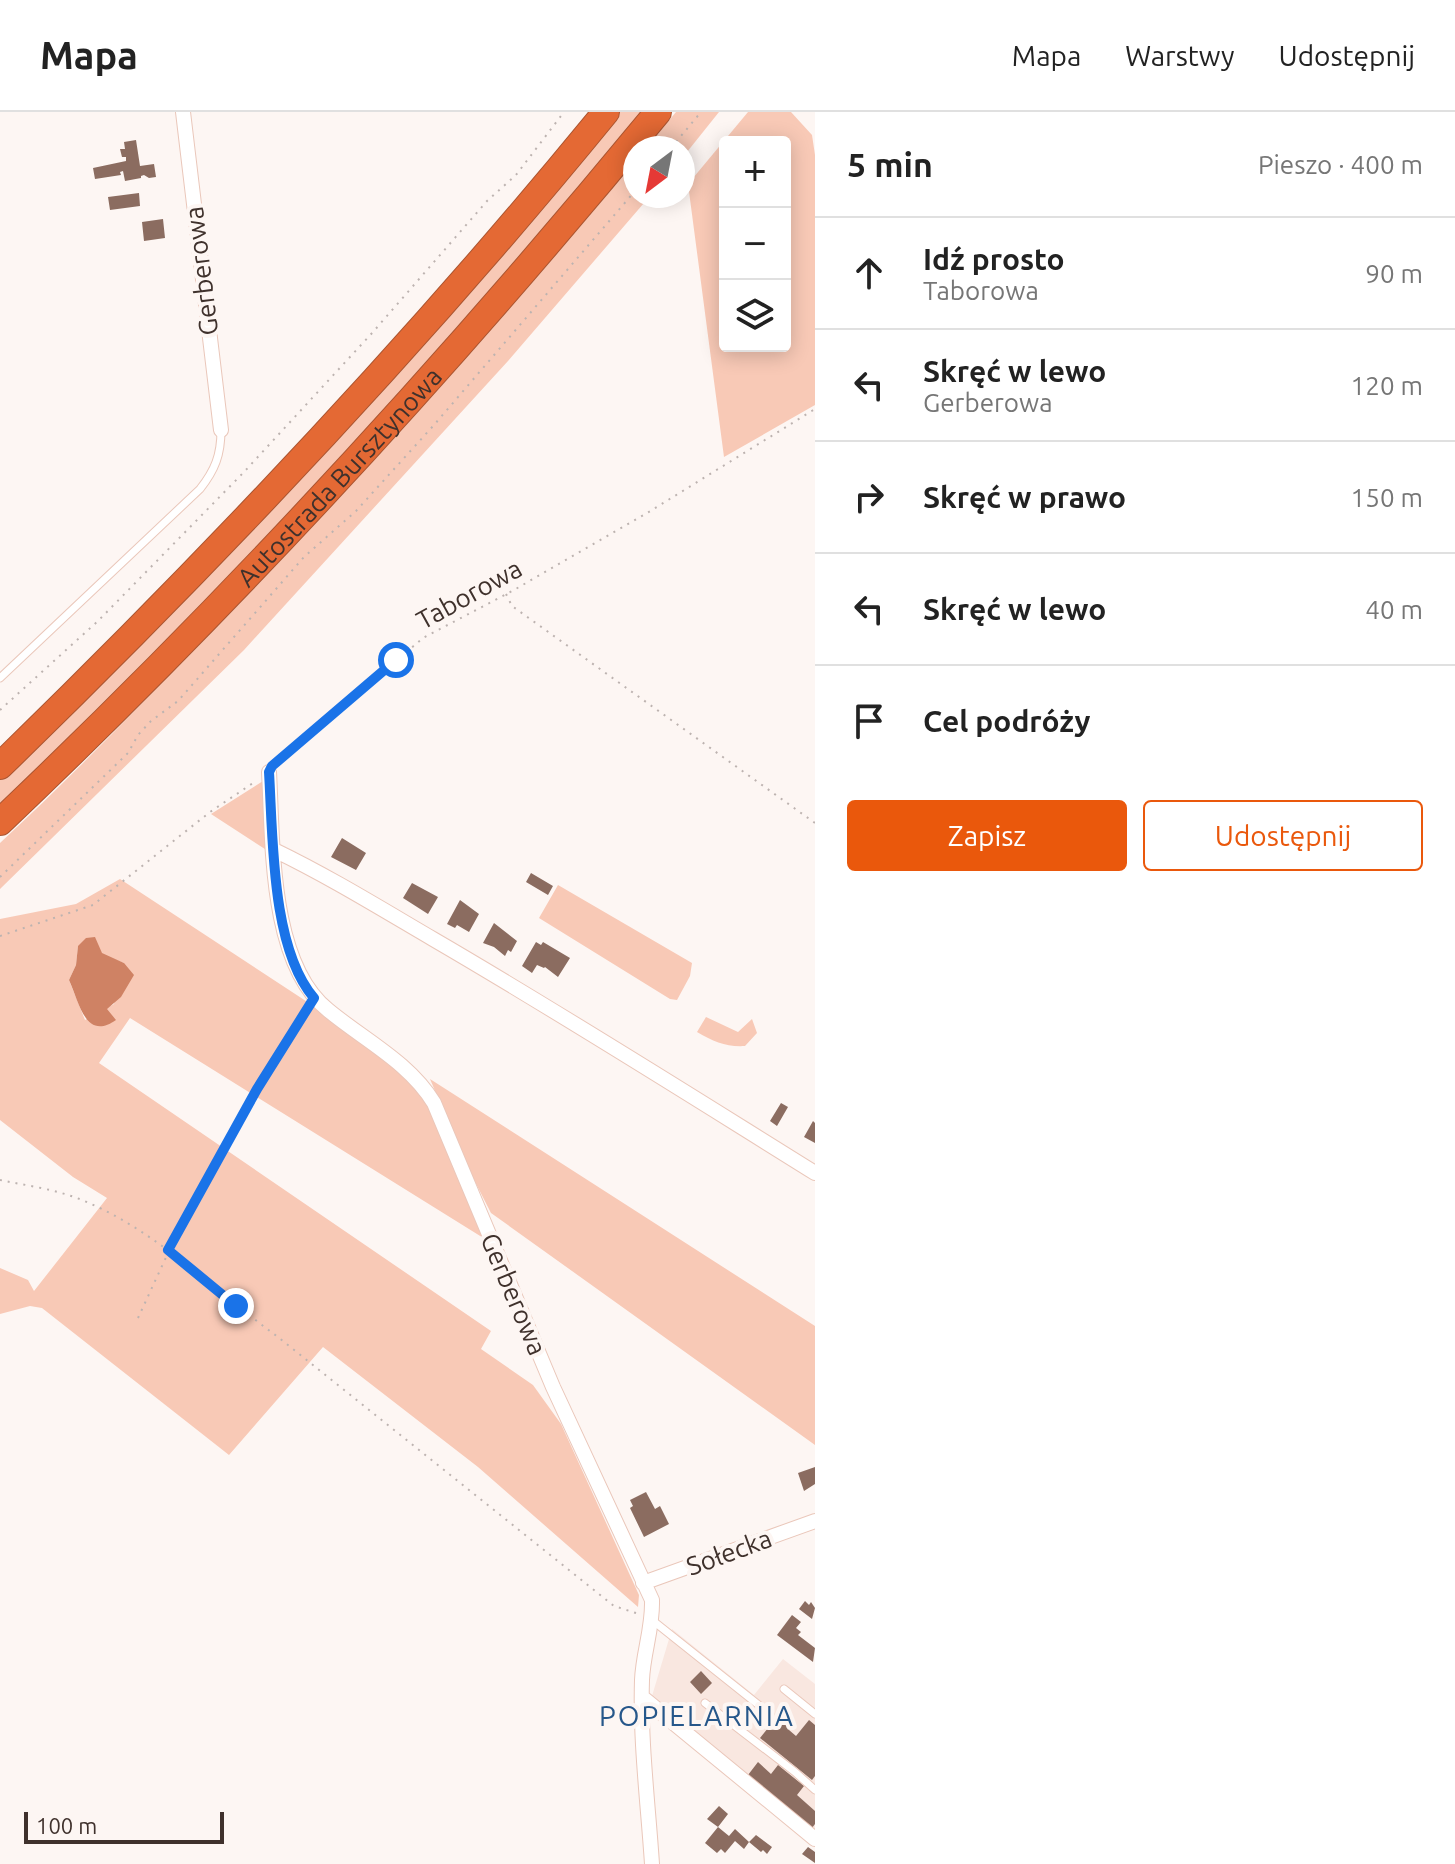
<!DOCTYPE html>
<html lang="pl">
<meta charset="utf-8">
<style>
body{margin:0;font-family:Ubuntu,sans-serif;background:#f6f6f6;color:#222}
.controls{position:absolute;right:24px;top:24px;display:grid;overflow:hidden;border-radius:8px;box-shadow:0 4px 20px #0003}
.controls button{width:72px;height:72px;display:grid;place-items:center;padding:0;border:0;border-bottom:2px solid #e0e0e0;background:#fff;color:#222;font:40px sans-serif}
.compass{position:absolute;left:623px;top:24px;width:72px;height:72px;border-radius:50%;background:#fff;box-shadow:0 4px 20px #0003;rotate:212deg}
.scale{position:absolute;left:24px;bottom:20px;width:200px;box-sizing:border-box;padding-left:8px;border:4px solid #3f312c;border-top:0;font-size:22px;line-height:28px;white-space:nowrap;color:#3f312c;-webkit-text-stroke:6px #fdf6f3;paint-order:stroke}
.stop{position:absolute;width:24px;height:24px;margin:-18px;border:6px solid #1a73e8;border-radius:50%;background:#fff}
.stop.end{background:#1a73e8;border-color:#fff;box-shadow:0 2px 8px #0008}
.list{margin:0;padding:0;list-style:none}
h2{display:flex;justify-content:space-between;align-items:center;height:104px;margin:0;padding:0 32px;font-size:34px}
h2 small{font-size:26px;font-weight:400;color:#767676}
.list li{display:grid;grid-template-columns:52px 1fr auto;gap:24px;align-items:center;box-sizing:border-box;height:112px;padding:0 32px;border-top:2px solid #e0e0e0}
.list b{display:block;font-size:30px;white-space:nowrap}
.list p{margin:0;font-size:26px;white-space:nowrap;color:#767676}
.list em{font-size:26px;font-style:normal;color:#767676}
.actions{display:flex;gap:16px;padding:24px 32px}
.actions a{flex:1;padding:18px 0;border:2px solid #ea580c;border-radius:8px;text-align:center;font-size:28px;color:#ea580c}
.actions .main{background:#ea580c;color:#fff}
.icon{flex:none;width:44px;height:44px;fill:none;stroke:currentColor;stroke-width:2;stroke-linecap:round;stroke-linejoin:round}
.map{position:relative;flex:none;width:815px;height:1752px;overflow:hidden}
header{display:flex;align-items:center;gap:48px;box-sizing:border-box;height:112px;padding:0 40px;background:#fff;border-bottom:2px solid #e0e0e0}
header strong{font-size:38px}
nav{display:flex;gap:44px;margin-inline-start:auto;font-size:28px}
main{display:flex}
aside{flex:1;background:#fff}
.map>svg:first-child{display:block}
</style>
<header>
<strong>Mapa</strong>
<nav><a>Mapa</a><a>Warstwy</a><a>Udostępnij</a></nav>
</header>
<main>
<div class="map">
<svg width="815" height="1752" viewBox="0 0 815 1752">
<rect width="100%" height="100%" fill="#fdf6f3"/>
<!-- built -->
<path fill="#f9e7e0" d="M672,1517L754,1583L783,1547L815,1572V1718L652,1584Z"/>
<!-- green -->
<path fill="#f8c9b6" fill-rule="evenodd" d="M617,0H647L568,94L273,423L0,698V666Z
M676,0H719L683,45V36H646Z
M748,0H791L812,23L815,43V293L724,345L688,72ZM725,30H785V234H725Z
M635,49V84H650L508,249L244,538L0,777V731C68,668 133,601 197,534C349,378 495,216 635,49Z
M263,669L268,739L211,702Z
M120,767L315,895L405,963L429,993L485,1127L130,906L99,951L491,1219L481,1237L533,1273L561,1312L639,1483L638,1495L478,1355L323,1235L229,1343L42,1196L30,1194L0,1202V1156L28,1168L34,1179L107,1086L73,1065L0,1008V807L76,792ZM78,834L124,851L114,892L85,908L69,868L76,853Z
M558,773L692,851L690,864L677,888L670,887L539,806Z
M706,905L738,920L752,907L757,921L745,934C726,935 714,930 697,920Z
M430,967L815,1214V1333L491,1101L469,1058Z"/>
<!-- water -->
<path fill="#cf8264" d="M95,825L102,841L124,851L134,863L121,885L107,897L116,908C85,930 79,889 69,868L76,853L78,834L86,826Z"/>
<!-- building -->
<path fill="#8b6c60" d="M136,28L140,54L154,52L156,65L149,66L144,63L141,64V66L125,69L123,59L120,60L121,63L95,67L93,56L126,49V45H122L120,37H125L124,30Z
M139,81L140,94L110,98L108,85Z
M163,107L165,126L144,129L142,110Z
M342,726L366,741L356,758L331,745Z
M531,761L553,774L548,783L526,770Z
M412,771L438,785L428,802L403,786Z
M460,788L479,802L469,820L457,813L455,816L447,812Z
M494,811L517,829L511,840L508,838L505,844L494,835L483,831Z
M536,830L541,833L543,830L570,846L558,865L545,855L544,856L537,853L532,861L522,854Z
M781,991L788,995L777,1014L770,1009Z
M813,1009L815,1011V1031L804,1025Z
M815,1355V1372L804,1379L798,1361Z
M646,1380L655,1397L660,1394L669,1412L644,1425L630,1396L633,1394L630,1388Z
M805,1489L809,1493L811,1490L815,1496L812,1507L799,1497Z
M792,1503L801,1510L796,1516L801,1520L798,1523L815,1536L813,1550L777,1523Z
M701,1559L712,1571L701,1582L690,1570Z
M780,1601L794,1612L789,1618L796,1624L809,1608L815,1613V1664L812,1668L760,1626Z
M758,1650L771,1662L778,1653L804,1674L797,1683L815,1699V1712L812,1716L748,1663Z
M719,1694L728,1702L718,1715L707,1707Z
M718,1715L729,1724L735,1717L749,1730L744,1737L735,1729L725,1741L721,1737L717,1741L705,1731Z
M756,1723L772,1735L767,1742L763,1738L761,1740L749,1730Z
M808,1735L815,1740V1751L802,1742Z"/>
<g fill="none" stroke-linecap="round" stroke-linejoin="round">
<!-- lane casing -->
<g stroke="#eac7ba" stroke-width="9">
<path id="lane" d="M0,566L200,377C215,358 221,343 221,318
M652,1508L770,1602
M784,1577L815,1602
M705,1591L795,1660L815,1678"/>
</g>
<!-- street casing -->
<g stroke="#eac7ba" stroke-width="16">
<path id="street" d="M183,0L221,318
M269,660C273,730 269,851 328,898C364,928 409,950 434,991L553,1275L652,1488C653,1516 643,1541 642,1568C640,1629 648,1691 652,1752
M274,738C328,764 380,796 433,827C562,902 688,982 815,1061
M643,1471L815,1409
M642,1585L815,1727"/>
</g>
<!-- highway casing -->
<g stroke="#aa5531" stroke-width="28">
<g id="highway">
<path d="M0,654C213,447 418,230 606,0"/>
<path id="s1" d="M0,710C234,488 453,249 658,0"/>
</g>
</g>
<!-- path -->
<path stroke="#bdb3b0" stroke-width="2" stroke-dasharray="2 6" stroke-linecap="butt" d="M671,36L701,0
M506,482L512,494L815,711
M0,598L98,509L244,360L373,220L487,89L516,63L564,0
M278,649L423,526L514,478L652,398L815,297
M0,765L128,641L138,623L151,609L178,589L304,445L356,399L434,313L635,79
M0,824L93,793L210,700L256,669
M0,1068C29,1074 61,1078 89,1091C160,1122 216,1180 278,1225L614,1494L639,1502
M138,1206L174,1128L306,896"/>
<!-- lane -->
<use href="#lane" stroke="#fff" stroke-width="7"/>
<!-- street -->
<use href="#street" stroke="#fff" stroke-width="14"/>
<!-- highway -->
<use href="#highway" stroke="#e46934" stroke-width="26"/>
</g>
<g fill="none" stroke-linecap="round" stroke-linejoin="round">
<!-- route -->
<path stroke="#1a73e8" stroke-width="10" d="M236,1194L168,1138L257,977L314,886C271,836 273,724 269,660L272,654L396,548"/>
</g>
<g text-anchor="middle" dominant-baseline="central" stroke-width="8" stroke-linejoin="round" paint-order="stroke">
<!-- street labels -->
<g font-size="26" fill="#3f312c" stroke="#fdf6f3">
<text transform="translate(201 159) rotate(-97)">Gerberowa</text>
<text stroke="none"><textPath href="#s1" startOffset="484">Autostrada Bursztynowa</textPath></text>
<text transform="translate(469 482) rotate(-29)">Taborowa</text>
<text transform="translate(514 1182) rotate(67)">Gerberowa</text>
<text transform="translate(729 1440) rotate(-20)">Sołecka</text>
</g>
<!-- neighbourhood labels -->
<g font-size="28" letter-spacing="2" fill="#26578a" stroke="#fdf6f3">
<text x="697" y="1603">POPIELARNIA</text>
</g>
</g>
</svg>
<div class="controls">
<button>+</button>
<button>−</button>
<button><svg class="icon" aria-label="layers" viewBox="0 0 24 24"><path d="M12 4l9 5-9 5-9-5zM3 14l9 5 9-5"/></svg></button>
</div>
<svg class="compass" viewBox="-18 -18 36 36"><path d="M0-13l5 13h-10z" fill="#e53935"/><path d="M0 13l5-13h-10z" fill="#767676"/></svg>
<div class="scale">100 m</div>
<div class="stop" style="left:396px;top:548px"></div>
<div class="stop end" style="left:236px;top:1194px"></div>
</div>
<aside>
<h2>5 min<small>Pieszo · 400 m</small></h2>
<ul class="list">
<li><svg class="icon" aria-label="ahead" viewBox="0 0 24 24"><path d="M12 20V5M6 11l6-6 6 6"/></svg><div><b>Idź prosto</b><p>Taborowa</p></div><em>90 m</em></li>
<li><svg class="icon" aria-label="left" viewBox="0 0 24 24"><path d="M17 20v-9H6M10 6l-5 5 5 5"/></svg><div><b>Skręć w lewo</b><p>Gerberowa</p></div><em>120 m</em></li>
<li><svg class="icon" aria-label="right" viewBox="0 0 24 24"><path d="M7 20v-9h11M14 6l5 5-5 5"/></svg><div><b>Skręć w prawo</b></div><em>150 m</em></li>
<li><svg class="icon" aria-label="left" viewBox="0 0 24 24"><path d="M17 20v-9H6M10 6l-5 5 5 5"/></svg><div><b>Skręć w lewo</b></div><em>40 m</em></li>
<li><svg class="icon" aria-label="arrive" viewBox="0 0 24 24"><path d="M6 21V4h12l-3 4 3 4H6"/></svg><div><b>Cel podróży</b></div></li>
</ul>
<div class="actions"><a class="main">Zapisz</a><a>Udostępnij</a></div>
</aside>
</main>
